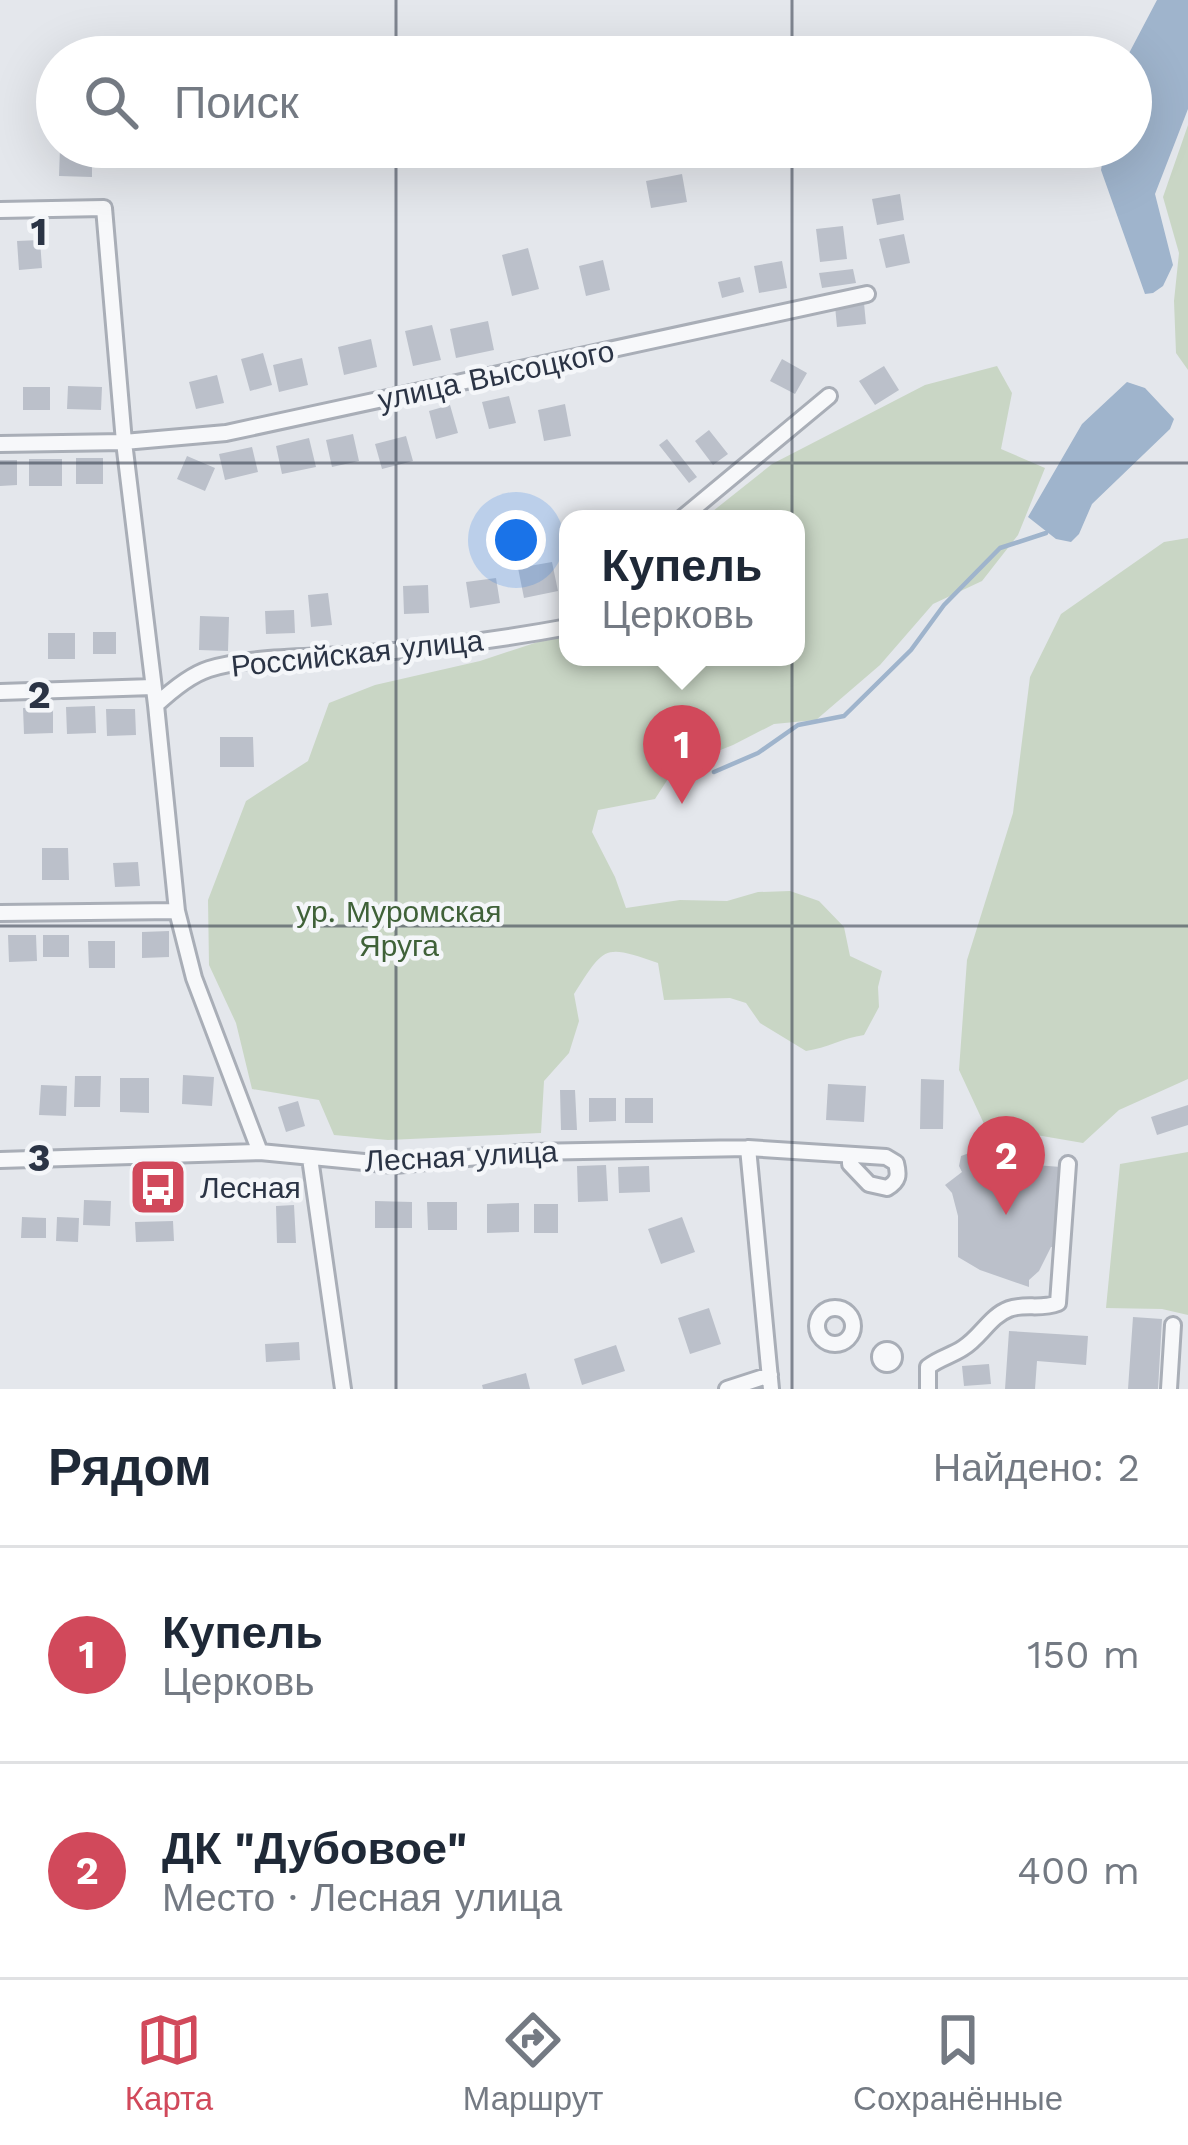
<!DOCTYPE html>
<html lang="ru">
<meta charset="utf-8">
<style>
body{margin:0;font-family:"Work Sans",sans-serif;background:#f6f6f7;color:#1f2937}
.you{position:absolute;left:516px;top:540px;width:42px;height:42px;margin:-30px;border:9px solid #fff;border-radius:50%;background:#1a73e8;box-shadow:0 0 0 18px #1a73e833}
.badge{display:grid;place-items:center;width:78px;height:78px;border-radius:50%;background:#d1495b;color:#fff;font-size:39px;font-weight:700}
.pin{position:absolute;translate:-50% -99px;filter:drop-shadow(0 3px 6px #0008)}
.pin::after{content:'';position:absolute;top:63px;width:42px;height:36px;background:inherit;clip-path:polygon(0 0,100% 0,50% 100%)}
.popup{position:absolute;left:559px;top:510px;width:246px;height:156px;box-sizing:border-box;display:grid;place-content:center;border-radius:24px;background:#fff;filter:drop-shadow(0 3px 9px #0005);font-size:39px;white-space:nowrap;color:#747a83}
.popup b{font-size:45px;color:#1f2937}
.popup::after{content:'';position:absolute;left:50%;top:100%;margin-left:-24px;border:24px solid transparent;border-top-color:#fff}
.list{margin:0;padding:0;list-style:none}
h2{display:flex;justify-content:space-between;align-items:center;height:156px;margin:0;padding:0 48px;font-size:51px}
h2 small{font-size:39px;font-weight:400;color:#747a83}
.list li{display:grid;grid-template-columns:78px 1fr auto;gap:36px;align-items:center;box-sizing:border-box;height:216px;padding:0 48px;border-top:3px solid #e0e1e3}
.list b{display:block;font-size:45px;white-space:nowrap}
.list p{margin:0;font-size:39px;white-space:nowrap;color:#747a83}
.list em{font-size:39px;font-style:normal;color:#747a83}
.icon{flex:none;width:66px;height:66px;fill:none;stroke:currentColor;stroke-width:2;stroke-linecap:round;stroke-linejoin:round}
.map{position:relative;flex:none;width:1188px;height:1389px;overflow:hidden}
.search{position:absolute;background:#fff;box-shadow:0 12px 48px #0002;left:36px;right:36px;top:36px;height:132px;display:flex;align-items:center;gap:30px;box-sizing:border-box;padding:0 42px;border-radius:66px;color:#747a83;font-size:45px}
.sheet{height:588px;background:#fff}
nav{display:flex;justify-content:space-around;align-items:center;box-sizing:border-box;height:168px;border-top:3px solid #e0e1e3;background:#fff;font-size:33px;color:#747a83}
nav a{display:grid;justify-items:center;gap:6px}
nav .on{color:#d1495b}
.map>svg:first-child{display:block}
</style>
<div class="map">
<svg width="1188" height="1389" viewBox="0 0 1188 1389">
<rect width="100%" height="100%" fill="#e4e7ec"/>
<!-- green -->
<path fill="#c9d6c5" d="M1188,125V370L1176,353L1174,301L1179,253L1163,197Z
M997,366L1012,393L1001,449L1045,468L1018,535L982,581L933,604L880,665L816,720L774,724L733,745L675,768L655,799L598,810L592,832L615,877L626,908L680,900L727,901L758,892L790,891L819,901L844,927L850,956L882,971L878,987L879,1007L864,1035C843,1038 827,1048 806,1051L760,1023L746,1003L730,998L664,1000L658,963C603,944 605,946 574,994L579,1021L569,1053L544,1081L541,1133L388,1140L334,1135L319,1100L252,1089L236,1023L209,965L208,900L246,801L308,761L329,703L375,685L480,661L568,632V657H796V519H703L772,464L925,385Z
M1188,538V1079L1119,1110L1083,1143L985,1126L959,1070L967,960L1013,813L1030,677L1061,614L1164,542Z
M1188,1152V1315L1162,1309L1106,1308L1120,1164Z"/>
<!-- water -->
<path fill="#9fb4cc" d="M1157,0H1188V109L1155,194L1173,265L1163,286L1153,293L1145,294L1101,170L1105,147H1131V57H1127Z
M1127,382L1145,388L1174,419L1170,429L1092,504L1079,534L1071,542L1056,539L1028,517L1082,424Z"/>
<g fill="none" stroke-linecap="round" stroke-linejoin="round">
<!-- stream -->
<path stroke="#9fb4cc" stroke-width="4.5" d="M714,772L758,753L798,725L844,716L911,650L944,605L1000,548L1046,533"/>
</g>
<!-- building -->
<path fill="#bbc0ca" d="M864,147H896L899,162L868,168Z
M60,148L92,149V177L59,176Z
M682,174L687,202L651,208L646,181Z
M900,194L904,220L877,225L872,199Z
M843,226L847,259L820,262L816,229Z
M904,234L910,263L886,268L879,239Z
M40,240L42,268L19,270L17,241Z
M528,248L539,289L512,296L502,255Z
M603,260L610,290L586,296L579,266Z
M782,261L787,288L759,293L754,266Z
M853,269L856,283L822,288L819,273Z
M740,277L744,292L722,298L718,282Z
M864,303L866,324L837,327L835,306Z
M488,321L494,350L456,358L450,329Z
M432,325L441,360L413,366L405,331Z
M371,339L377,367L344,375L338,347Z
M263,353L272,385L250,391L241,359Z
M302,358L308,385L279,392L273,365Z
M782,359L807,373L795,394L770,381Z
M884,366L899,390L875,405L859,381Z
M217,375L224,403L196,409L189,382Z
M68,386L102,387L101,410L67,409Z
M23,387H50V410H23Z
M509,396L516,423L489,429L482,402Z
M565,404L571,436L544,441L538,410Z
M450,405L458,433L436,439L429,411Z
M709,430L728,454L713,465L695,441Z
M353,434L359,461L332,467L326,440Z
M406,436L413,461L382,469L375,444Z
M309,438L316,467L282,474L276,446Z
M667,439L697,477L689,483L659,445Z
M252,447L258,472L225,480L219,454Z
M187,456L215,468L205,491L177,479Z
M76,458H103V484H76Z
M29,459H62V486H29Z
M0,460H17V485L0,486Z
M552,562L558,591L524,598L518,568Z
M496,578L500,603L470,608L466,582Z
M428,585L429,613L404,614L403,586Z
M328,593L332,625L311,627L308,595Z
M294,610L295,633L266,634L265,611Z
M200,616L229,617L228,651L199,650Z
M93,632H116V654H93Z
M48,633H75V659H48Z
M95,706L96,733L67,734L66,707Z
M53,707V733L24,734L23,708Z
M106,709H135L136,735L107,736Z
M220,737H253L254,767H220Z
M42,848H68L69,880H42Z
M138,862L140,886L115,887L113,863Z
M169,931V957L142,958V932Z
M8,935H36L37,961L9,962Z
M43,935H69V957H43Z
M88,941H115V968H89Z
M183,1075L214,1077L212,1106L182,1104Z
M75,1076H101L100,1107H74Z
M120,1078H149V1113L120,1112Z
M921,1079L944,1080L943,1129H920Z
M828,1084L866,1086L864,1122L826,1120Z
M41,1085L67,1086L66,1116L39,1115Z
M560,1090H575L577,1130H561Z
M589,1098H616V1121L589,1122Z
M625,1098H653V1123H625Z
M298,1101L305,1126L286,1132L278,1107Z
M1188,1105V1125L1157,1135L1151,1117Z
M985,1145L992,1146L991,1152L1009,1153L1008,1163L1061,1167L1054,1247H1051L1039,1271L1029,1280V1287L980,1270L958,1257V1216L952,1193L945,1185L962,1172L959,1166L961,1156L972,1152H985Z
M606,1165L608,1201L578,1202L577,1166Z
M649,1166L650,1192L619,1193L618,1167Z
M84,1200L111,1201L110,1226L83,1225Z
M375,1201L412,1202V1228H375Z
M427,1202H457V1230H428Z
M519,1203V1232L487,1233V1204Z
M534,1204H558V1233H534Z
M294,1205L296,1243H277L276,1206Z
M22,1217L46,1218V1238H21Z
M57,1217L79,1218L78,1242L56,1241Z
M682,1217L695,1252L661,1264L648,1229Z
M173,1221L174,1241L136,1242L135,1222Z
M709,1308L721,1344L690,1354L678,1318Z
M1133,1317L1162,1319L1158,1389H1128Z
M1009,1331L1088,1336L1086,1365L1037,1361L1035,1389H1005Z
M299,1342L300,1360L266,1362L265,1344Z
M616,1345L625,1371L582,1385L574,1359Z
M989,1364L991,1384L964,1386L962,1366Z
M526,1373L530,1389H483L482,1385Z"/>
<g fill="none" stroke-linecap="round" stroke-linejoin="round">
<!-- street casing -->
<g stroke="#a9aeb7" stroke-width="20">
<path id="street" d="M0,210L104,208L124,442L156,705L177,911L194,978L260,1152
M0,444L124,442L226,433L867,294
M681,519L829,396
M0,692L153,687
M156,705C171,691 190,675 209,669C250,656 313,658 357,654C428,649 498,640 568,627
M0,913L177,911
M748,1148L771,1389
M310,1158L343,1389
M0,1160L260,1152L395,1165L529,1152L748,1148L886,1157L896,1163C899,1175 899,1181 887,1188L869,1184L850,1164V1155
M817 1326a18 18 0 1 1 36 0a18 18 0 1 1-36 0Z
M880 1357a7 7 0 1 1 14 0a7 7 0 1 1-14 0Z
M727,1389L770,1375
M928,1389V1367C939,1358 951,1356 963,1348C980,1338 990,1316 1009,1309C1025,1303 1041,1310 1058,1303L1068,1164
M1169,1389L1173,1325"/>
</g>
<!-- street -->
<use href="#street" stroke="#f7f8fa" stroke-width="14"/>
</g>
<!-- grid -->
<path fill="none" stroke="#2b3445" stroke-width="3" stroke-opacity="0.55" d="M396,0V57M792,0V57M396,147V1389M792,147V1389M0,463H1188M0,926H1188"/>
<!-- icons -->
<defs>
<g id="bus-square" transform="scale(3)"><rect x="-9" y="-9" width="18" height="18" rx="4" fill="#d1495b" stroke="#f4f6f9"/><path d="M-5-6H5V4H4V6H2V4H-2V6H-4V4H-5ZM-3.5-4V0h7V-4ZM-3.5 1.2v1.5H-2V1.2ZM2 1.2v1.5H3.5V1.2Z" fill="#fff"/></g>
</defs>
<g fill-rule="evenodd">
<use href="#bus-square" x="158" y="1187"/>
</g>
<g text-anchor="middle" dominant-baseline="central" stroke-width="9" stroke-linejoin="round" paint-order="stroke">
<!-- street labels -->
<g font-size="30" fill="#2b3445" stroke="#f4f6f9">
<text transform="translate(496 375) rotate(-12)">улица Высоцкого</text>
<text transform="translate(357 653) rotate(-6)">Российская улица</text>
<text transform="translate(461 1156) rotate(-3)">Лесная улица</text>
</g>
<!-- park labels -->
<g font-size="30" fill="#3f6138" stroke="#f4f6f9">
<text x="399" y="911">ур. Муромская<tspan x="399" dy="34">Яруга</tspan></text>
</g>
<!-- poi labels -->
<g font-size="30" fill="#2b3445" stroke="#f4f6f9" text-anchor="start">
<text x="200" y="1187">Лесная</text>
</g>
</g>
<g font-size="39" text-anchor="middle" font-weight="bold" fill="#2b3445" stroke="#f4f6f9" stroke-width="9" stroke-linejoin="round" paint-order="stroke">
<text x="39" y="245">1</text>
<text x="39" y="708">2</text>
<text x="39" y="1171">3</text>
</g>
</svg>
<div class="you"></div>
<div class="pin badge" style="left:682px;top:804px">1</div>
<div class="popup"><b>Купель</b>Церковь</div>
<div class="pin badge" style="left:1006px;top:1215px">2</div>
<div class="search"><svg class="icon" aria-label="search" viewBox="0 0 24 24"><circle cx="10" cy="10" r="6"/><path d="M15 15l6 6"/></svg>Поиск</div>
</div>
<section class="sheet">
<h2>Рядом<small>Найдено: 2</small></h2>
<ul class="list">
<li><span class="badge">1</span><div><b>Купель</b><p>Церковь</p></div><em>150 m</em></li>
<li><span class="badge">2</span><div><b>ДК &quot;Дубовое&quot;</b><p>Место · Лесная улица</p></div><em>400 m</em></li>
</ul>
</section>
<nav>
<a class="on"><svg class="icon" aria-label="map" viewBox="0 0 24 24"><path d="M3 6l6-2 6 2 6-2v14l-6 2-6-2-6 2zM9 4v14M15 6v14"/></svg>Карта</a>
<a><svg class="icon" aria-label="directions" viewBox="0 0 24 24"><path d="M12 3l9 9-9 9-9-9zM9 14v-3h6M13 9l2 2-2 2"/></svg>Маршрут</a>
<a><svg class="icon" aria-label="saved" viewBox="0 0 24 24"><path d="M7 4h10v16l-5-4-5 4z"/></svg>Сохранённые</a>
</nav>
